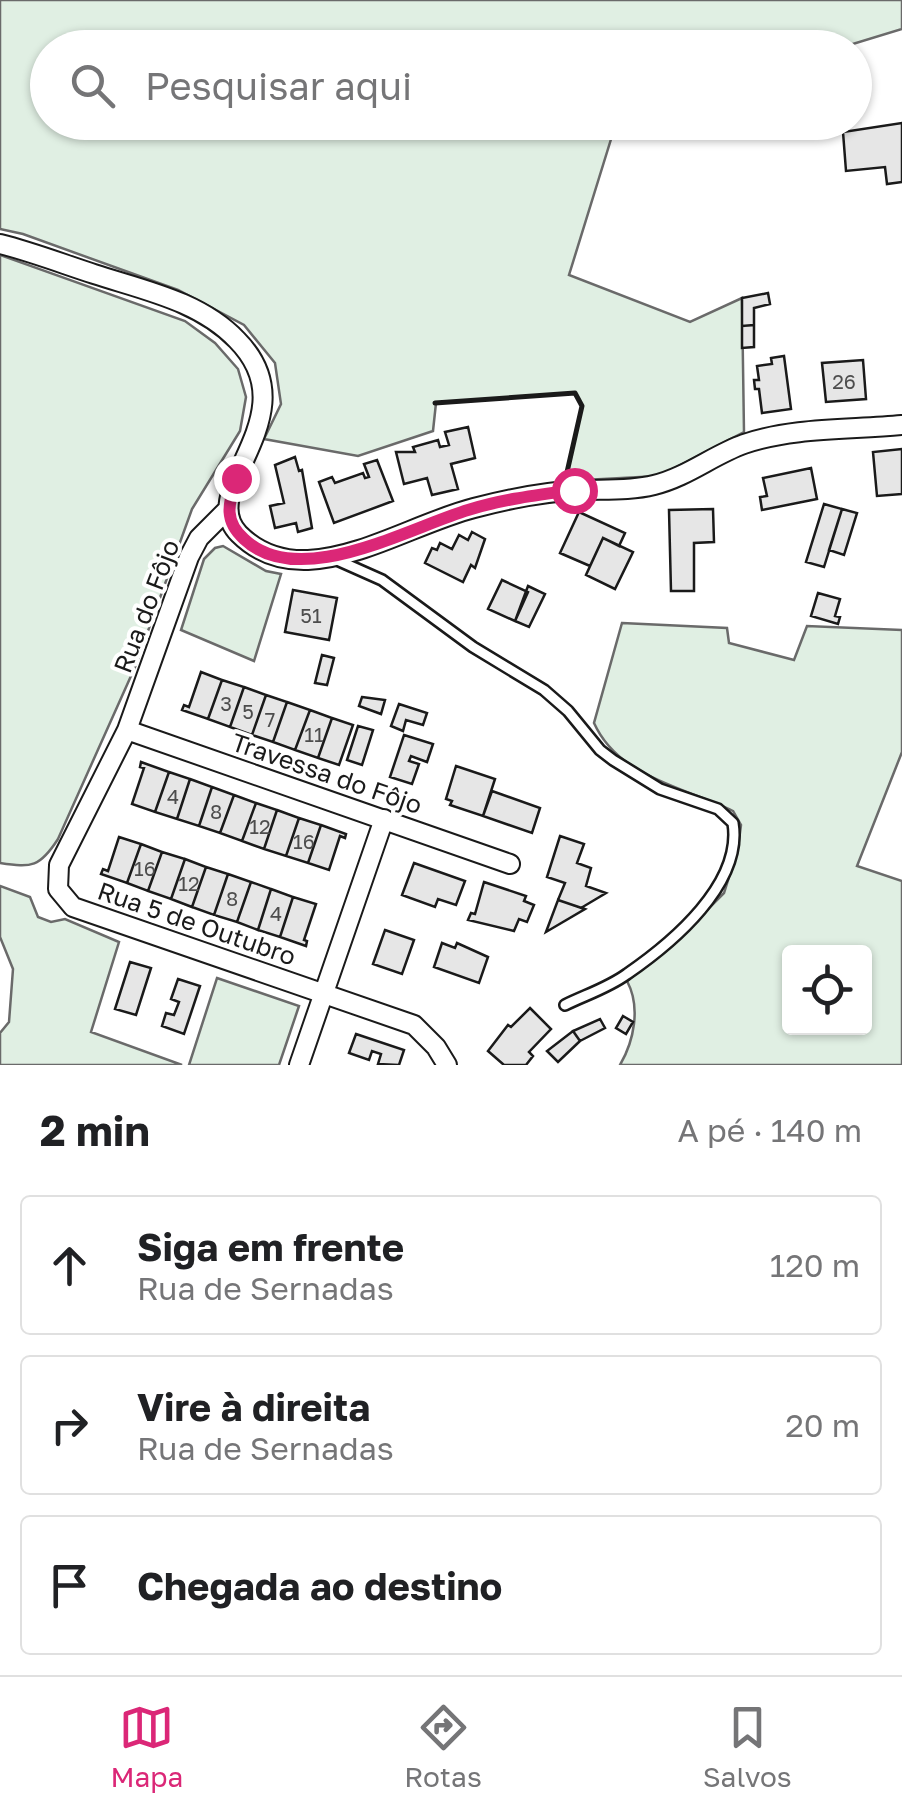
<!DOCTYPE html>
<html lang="pt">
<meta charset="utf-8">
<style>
body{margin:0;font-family:"Golos Text",sans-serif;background:#f6f6f6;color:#202124}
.controls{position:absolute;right:30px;bottom:30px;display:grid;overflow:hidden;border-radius:10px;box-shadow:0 2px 8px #0004}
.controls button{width:90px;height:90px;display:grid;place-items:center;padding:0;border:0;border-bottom:2px solid #e0e0e0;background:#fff;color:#202124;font:50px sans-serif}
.stop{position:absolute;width:30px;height:30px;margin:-22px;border:8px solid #db2777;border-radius:50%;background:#fff}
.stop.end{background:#db2777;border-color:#fff;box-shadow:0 2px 10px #0008}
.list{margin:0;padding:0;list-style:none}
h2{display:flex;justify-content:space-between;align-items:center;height:130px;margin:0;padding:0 40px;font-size:42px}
h2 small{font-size:32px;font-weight:400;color:#757577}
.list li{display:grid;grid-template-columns:65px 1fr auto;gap:30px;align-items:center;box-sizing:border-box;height:140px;margin:0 20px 20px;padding:0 20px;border:2px solid #e0e0e0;border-radius:10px}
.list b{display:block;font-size:38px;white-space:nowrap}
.list p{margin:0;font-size:32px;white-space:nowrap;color:#757577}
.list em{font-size:32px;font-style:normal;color:#757577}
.icon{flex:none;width:55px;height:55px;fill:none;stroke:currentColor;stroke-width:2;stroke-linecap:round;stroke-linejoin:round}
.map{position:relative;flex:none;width:902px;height:1065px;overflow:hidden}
.search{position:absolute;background:#fff;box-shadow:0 2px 8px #0004;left:30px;right:30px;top:30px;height:110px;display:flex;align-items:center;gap:25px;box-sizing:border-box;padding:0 35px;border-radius:55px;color:#757577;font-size:38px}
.sheet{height:610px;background:#fff}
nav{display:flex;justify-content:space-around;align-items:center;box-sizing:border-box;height:140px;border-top:2px solid #e0e0e0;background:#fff;font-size:28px;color:#757577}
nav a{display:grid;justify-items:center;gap:5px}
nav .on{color:#db2777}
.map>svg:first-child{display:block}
</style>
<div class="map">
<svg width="902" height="1065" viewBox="0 0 902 1065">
<rect width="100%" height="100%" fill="#fff"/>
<!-- green -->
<path fill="#e0efe3" stroke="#6a6a6a" stroke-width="2.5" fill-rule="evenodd" d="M0,0H902V29L843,47L48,48V122L616,123L569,275L690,322L742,298L744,432L659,476L565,481L582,407L575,393L436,403L433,431L358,456L264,439L281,404L275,363L244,325L178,290L23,234L0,229Z
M0,255L185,321L215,343L238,369L246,397L240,431L192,509L135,667L58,839C40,867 32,868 0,863Z
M223,546L266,571L281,574L254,661L181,630L204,559L215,548Z
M622,623L727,628L729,643L794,660L807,626L902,630V752L857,866L902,881V1065H620C634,1041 641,1007 627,981L675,942L724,893L738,848L741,825L733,811C684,787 619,778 594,723ZM790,952H864V1028H790Z
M0,886L30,897L38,917L51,922L65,919L119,942L91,1032L182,1065H0V1033L9,1022L13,969L0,937Z
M217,978L299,1006L279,1065H189Z"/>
<!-- building -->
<path fill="#e6e6e6" stroke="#1a1a1a" stroke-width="2.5" d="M902,123V182L887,184L885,167L846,171L843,132Z
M768,293L770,304L754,308V325L742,326V298Z
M754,325V347L742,348V326Z
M784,356L791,409L762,413L759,389H755L754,380H759L757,366L772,364L771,358Z
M863,360L866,399L826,402L822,363Z
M468,427L475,458L451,464L458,489L432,495L427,478L404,484L396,452H415L413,447L438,440L440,447L449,445L445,432Z
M902,449V494L877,496L873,452Z
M295,457L299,471L302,470L312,528L298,532L296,523L275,528L270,506L284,503L275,465Z
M377,460L393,501L334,523L319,482L332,477L335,483L363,473L365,478L369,477L364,464Z
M811,468L817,499L762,510L760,497L767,496L763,478Z
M824,504L842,509L824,567L806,562Z
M713,509L714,542L694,543V591H671L669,510Z
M842,509L857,513L844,555L829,550Z
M579,512L625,533L619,546L603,538L590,566L560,553Z
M472,532L485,539L475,568L471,565L463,582L425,563L432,548L437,550L440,543L452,549L459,535L468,540Z
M603,538L633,552L615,589L586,575Z
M502,580L528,592L515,621L488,609Z
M528,586L545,594L529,627L515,621Z
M293,590L337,598L329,640L285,632Z
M818,593L840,599L835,616L840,617L838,624L811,616Z
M322,655L334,658L327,685L315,683Z
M201,672L222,680L208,719L182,710L184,705L189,707Z
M222,680L244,687L230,727L208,719Z
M244,687L266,695L252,735L230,727Z
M266,695L287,702L273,742L252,735Z
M362,697L385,700L381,714L359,706Z
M287,702L310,710L295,750L273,742Z
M399,704L427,713L423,725L406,720L403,731L391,726Z
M310,710L332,718L318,758L295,750Z
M332,718L353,725L339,765L318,758Z
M358,726L373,730L362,765L347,760Z
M404,735L433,744L427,762L411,756L409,761L419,764L412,784L390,777Z
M141,762L169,772L155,812L132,804L144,768L140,767Z
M456,766L495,779L483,816L450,805L452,801L446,799Z
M169,772L190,779L177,819L155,812Z
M190,779L212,787L199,826L177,819Z
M212,787L234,795L220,833L199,826Z
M492,791L540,808L532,833L483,816Z
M234,795L256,803L242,841L220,833Z
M256,803L277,810L264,849L242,841Z
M277,810L299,818L286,856L264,849Z
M299,818L321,825L308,863L286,856Z
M321,825L346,834L345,838L340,836L329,870L308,863Z
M560,836L584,844L577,863L591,868L586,886L606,893L581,908L558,900L565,883L547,877Z
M119,837L141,844L127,883L101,874L103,869L108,871Z
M141,844L162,852L148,891L127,883Z
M162,852L185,859L171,899L148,891Z
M185,859L206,867L192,907L171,899Z
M414,863L465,881L456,905L438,899L435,907L402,895Z
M206,867L228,874L214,915L192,907Z
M228,874L251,882L237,922L214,915Z
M251,882L271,889L258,930L237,922Z
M484,882L526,896L524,901L534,905L527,922L519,919L514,931L468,920L471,913L475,914Z
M271,889L293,897L280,937L258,930Z
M293,897L316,904L304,940L307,941L306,946L280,937Z
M558,900L585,909L546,932Z
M385,930L414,940L402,974L373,964Z
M442,943L455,948L457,943L488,957L479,983L434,967Z
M130,962L151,968L136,1015L115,1009Z
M178,979L200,986L184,1034L162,1026L166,1013L174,1015L179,1002L171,999Z
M530,1008L551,1029L529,1052L533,1056L526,1065H504L488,1051L508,1025L511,1027Z
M623,1016L633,1022L626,1034L616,1028Z
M600,1019L605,1028L580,1041L573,1031Z
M573,1031L580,1041L558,1062L547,1051Z
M356,1034L404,1050L399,1065L378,1064L381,1054L372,1051L369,1060L349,1053Z"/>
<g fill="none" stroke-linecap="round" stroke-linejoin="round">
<!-- lane casing -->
<g stroke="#1a1a1a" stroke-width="14">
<path id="lane" d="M337,560L382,580L473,647L544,690L568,711L600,750L613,760L660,789L718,809L733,823C743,884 672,943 627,974C608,988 585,995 565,1005"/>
</g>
<!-- street casing -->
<g stroke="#1a1a1a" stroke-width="22">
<path id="street" d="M0,244C32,252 63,264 94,274C143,290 200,301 237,340C312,416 194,489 239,534C258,553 281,561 308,560C364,557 420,522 474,508C508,499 544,492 579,490C604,489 630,491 654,485C687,477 713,455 744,444C793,427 851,430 902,425
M227,510L199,538L189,557L127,730L59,865L58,889L73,907L414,1025L436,1047L447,1065
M127,730L510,864
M299,1065L384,819"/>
</g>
<!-- lane -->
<use href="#lane" stroke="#fff" stroke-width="9"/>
<!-- street -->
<use href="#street" stroke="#fff" stroke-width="18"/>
<!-- wall -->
<path stroke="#1a1a1a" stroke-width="5" d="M435,403L575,393L582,406L565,481"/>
</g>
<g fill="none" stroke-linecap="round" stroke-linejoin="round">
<!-- route -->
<path stroke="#db2777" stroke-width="12" d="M236,478C229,503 223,520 244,539C299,591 408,528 468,510C503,499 538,495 574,490"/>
</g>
<g text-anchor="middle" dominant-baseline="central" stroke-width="8" stroke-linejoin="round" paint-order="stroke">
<!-- number labels -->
<g font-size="20" fill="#4d4d4d">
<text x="844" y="381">26</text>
<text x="311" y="615">51</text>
<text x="226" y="703">3</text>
<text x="248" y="711">5</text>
<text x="270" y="719">7</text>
<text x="314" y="734">11</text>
<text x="173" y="796">4</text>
<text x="216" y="811">8</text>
<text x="260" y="826">12</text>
<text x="304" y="841">16</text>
<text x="145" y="868">16</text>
<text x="189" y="883">12</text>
<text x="232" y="898">8</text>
<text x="276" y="913">4</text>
</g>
<!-- street labels -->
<g font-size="25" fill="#1a1a1a" stroke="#fff">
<text transform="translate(146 606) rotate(-69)">Rua do Fôjo</text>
<text transform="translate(327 773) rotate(19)">Travessa do Fôjo</text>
<text transform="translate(197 923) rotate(19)">Rua 5 de Outubro</text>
</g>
</g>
</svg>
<div class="controls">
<button><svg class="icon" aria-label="locate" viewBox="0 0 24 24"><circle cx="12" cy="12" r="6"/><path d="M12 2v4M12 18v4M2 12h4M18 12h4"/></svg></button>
</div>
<div class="stop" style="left:574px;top:490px"></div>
<div class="stop end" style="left:236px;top:478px"></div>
<div class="search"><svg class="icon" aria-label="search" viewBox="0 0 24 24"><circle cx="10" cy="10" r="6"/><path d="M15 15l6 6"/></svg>Pesquisar aqui</div>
</div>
<section class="sheet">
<h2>2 min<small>A pé · 140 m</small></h2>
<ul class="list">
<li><svg class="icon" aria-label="ahead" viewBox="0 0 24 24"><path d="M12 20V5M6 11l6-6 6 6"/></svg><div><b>Siga em frente</b><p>Rua de Sernadas</p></div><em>120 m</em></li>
<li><svg class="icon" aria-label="right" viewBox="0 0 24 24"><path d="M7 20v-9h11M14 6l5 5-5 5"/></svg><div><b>Vire à direita</b><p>Rua de Sernadas</p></div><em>20 m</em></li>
<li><svg class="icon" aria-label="arrive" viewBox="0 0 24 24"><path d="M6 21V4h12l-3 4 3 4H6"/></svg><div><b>Chegada ao destino</b></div></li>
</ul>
</section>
<nav>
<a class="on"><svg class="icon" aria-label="map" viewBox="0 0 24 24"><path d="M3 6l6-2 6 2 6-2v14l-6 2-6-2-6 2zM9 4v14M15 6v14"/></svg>Mapa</a>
<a><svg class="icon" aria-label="directions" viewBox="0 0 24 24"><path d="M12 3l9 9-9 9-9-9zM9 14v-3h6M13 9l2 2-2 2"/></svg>Rotas</a>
<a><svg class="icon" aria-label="saved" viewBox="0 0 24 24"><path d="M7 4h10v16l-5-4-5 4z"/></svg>Salvos</a>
</nav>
